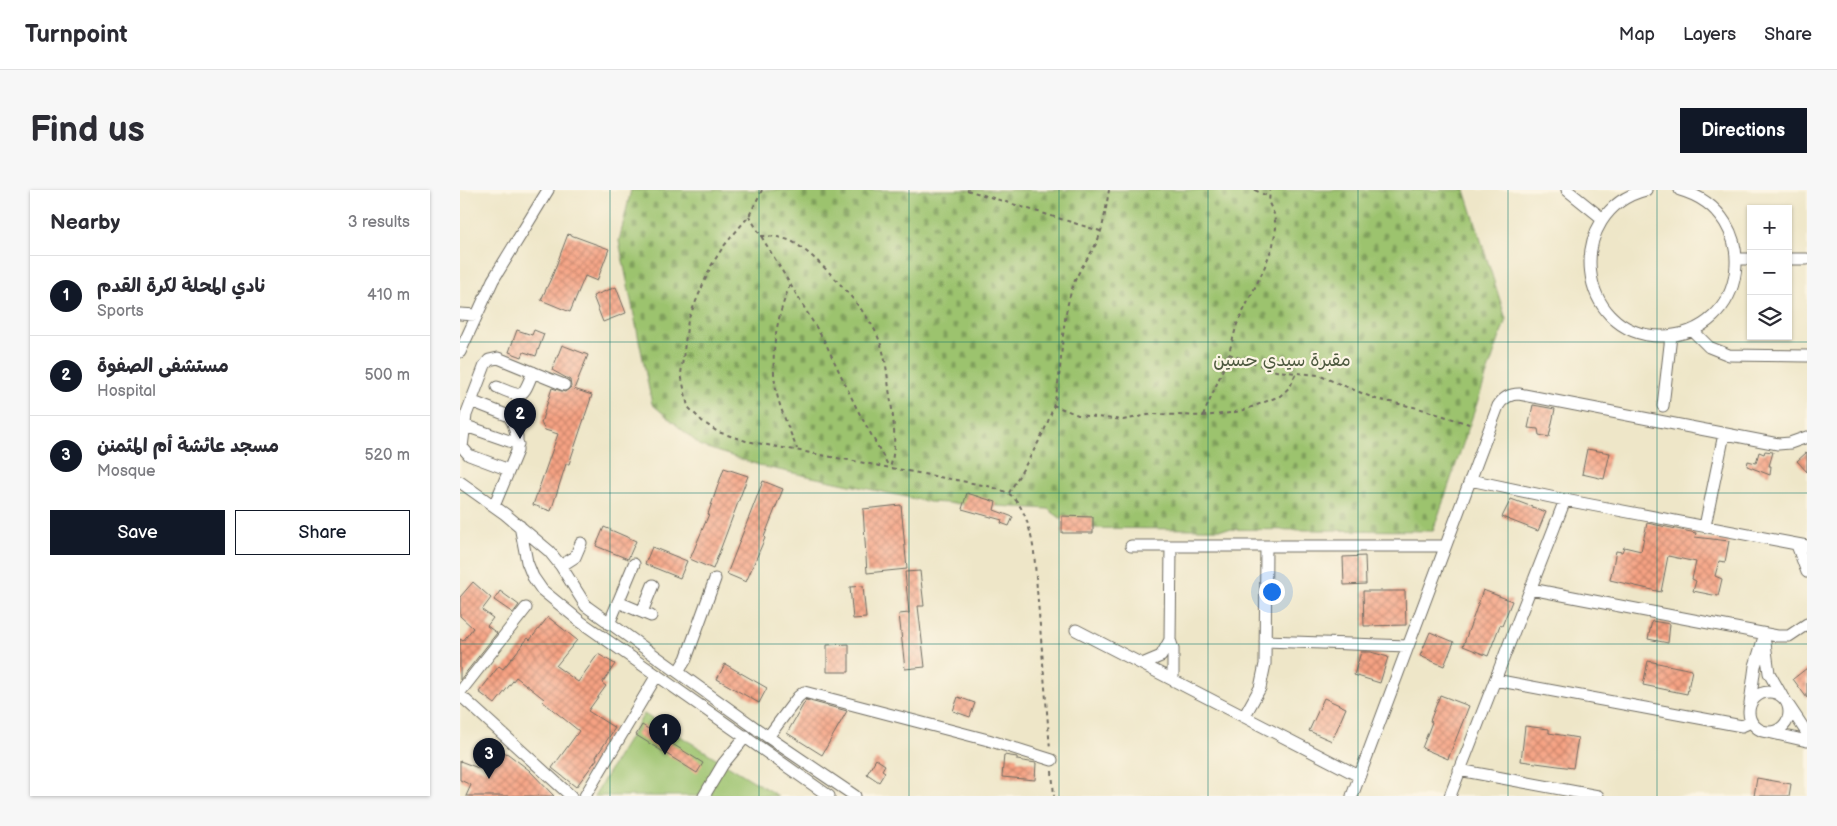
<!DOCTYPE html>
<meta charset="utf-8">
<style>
body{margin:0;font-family:"Balsamiq Sans","Playpen Sans Arabic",sans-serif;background:#f7f7f7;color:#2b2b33}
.controls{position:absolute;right:15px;top:15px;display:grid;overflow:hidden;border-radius:0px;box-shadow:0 1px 4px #0004}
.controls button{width:45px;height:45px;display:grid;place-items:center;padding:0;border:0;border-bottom:1px solid #e1e1e2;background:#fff;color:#2b2b33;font:25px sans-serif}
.you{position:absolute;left:811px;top:401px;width:18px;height:18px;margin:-12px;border:4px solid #fff;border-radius:50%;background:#1a73e8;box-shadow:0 0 0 8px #1a73e833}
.badge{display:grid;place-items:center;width:32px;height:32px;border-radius:50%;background:#111827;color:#fff;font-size:16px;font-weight:700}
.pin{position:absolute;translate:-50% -41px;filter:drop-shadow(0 1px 2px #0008)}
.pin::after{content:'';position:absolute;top:26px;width:18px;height:15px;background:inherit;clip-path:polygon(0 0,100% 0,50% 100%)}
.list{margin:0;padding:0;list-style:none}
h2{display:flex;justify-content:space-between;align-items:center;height:65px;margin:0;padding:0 20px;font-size:21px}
h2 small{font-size:16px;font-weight:400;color:#7c7c81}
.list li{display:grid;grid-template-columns:32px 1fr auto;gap:15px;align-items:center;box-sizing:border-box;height:80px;padding:0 20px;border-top:1px solid #e1e1e2}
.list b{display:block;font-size:19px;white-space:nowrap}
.list p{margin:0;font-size:16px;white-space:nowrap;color:#7c7c81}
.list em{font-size:16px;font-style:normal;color:#7c7c81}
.actions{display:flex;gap:10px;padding:15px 20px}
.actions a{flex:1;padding:11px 0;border:1px solid #111827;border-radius:0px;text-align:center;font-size:18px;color:#111827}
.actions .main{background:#111827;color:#fff}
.icon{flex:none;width:28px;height:28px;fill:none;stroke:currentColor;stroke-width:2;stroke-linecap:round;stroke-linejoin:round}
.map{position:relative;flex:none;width:1347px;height:606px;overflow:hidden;border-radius:0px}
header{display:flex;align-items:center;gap:30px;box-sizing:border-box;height:70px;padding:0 25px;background:#fff;border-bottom:1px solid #e1e1e2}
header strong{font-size:24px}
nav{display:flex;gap:28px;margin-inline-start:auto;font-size:18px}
.intro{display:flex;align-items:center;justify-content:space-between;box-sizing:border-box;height:120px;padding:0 30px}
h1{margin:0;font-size:35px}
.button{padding:12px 22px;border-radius:0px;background:#111827;color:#fff;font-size:18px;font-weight:700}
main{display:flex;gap:30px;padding:0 30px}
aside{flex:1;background:#fff;border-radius:0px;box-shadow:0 1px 4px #0004}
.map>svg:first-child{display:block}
</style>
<header>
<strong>Turnpoint</strong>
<nav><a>Map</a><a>Layers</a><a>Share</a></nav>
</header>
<div class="intro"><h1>Find us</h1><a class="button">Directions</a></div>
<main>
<aside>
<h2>Nearby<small>3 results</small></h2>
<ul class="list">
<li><span class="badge">1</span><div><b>نادي المحلة لكرة القدم</b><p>Sports</p></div><em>410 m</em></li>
<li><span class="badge">2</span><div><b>مستشفى الصفوة</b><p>Hospital</p></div><em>500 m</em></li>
<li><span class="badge">3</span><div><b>مسجد عائشة أم المئمنن</b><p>Mosque</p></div><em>520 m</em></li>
</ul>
<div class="actions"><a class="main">Save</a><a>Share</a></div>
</aside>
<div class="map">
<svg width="1347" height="606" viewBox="0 0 1347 606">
<defs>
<pattern id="cemetery-stones" width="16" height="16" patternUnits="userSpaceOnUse" patternTransform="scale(1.25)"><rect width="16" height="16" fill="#9cc36e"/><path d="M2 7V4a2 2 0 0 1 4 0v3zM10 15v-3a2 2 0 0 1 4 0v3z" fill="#7f9f5b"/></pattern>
<pattern id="building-cross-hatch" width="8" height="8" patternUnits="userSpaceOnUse" patternTransform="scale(1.25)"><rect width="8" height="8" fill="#f6a283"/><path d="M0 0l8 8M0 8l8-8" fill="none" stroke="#c7846b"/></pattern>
</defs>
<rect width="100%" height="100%" fill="#fcf5e5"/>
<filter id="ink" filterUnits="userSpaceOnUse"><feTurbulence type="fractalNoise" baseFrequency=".02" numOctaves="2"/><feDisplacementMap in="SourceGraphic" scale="10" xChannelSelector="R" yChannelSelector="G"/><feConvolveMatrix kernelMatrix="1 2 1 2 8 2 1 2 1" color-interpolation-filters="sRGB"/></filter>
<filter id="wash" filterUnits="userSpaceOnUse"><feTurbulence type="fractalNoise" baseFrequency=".0096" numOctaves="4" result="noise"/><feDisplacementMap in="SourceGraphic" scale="20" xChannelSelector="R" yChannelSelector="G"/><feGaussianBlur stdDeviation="1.12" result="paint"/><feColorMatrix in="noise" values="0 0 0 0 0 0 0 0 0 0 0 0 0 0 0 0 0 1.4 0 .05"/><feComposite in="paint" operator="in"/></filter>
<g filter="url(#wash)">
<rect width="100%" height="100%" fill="#eee6c8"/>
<!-- cemetery -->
<path fill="url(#cemetery-stones)" stroke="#64774c" d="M171,0H1005L1046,129L973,341L614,338L588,319L470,312L305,277L241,256L192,214L159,51Z"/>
<!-- pitch -->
<path fill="#9cc36e" stroke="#64774c" d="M184,524L318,606H134Z"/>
<g id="blocks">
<!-- building -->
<path fill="url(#building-cross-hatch)" d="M108,44L149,59L137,91L125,86L110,122L81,110L93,84Z
M156,97L166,123L143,132L133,106Z
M57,140L72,145L74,140L84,144L76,166L64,162L62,167L49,162Z
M102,155L128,165L114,199L132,205L109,274H106L91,321L73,315L98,244L85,240L81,233L92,198L105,202L111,197L110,190L92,180Z
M1073,215L1095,219L1089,247L1079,245L1078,239L1068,238Z
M1127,259L1150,263L1144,289L1122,284Z
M1305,261L1313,262L1309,276H1311L1310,285L1287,276L1288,271L1296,273L1299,262L1304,264Z
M1347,262V282L1337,271Z
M264,278L288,286L253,379L230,369L249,324H248Z
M303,291L323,299L304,347L305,348L286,392L267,384Z
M507,303L536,312L534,320L553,327L549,336L541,333L542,330L502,319Z
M1051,309L1086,322L1078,341L1042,327Z
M441,315L447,379L407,383L403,319Z
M602,326L633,327V343H602Z
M1187,333L1236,343L1235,347L1269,351L1265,372L1259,371L1255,386L1262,389L1258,406L1233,401L1236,391L1232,389L1236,372L1208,366L1201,402L1150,390L1156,361L1162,362L1164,357L1181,361Z
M144,337L176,351L168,369L136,356Z
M192,357L227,371L220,388L185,374Z
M905,366L906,394L884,395L883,367Z
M460,381L464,416H458L465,477L445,479L439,424L449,423L445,382Z
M13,392L31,408L22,420L33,428L27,436L37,443L0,490V449L3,451L13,438L0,426V407Z
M403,396L406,428L393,429L390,397Z
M1023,400L1052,411L1042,436L1040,435L1028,466L1003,456Z
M40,401L59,415L53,423L34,410Z
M903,401H945L946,435L904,436Z
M88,427L117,450L96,476L118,492L138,464L155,474L142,493L146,496L128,521L155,538L136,567L137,569L116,597L92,578L119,541L82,511L84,509L56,487L35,514L19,502L39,476L43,479L68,448L70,450Z
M1192,431L1210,434L1208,453L1188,449Z
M970,442L994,452L984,476L960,466Z
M389,454V482H367V455Z
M901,462H911L928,467L920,493L894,485Z
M1188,471L1232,480L1227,504L1183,495Z
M265,474L307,498L299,513L257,489Z
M1347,478V508L1333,489Z
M980,505L1009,516L988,569L962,558L972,532L970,531Z
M498,507L515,513L510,527L493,521Z
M864,508L886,518L872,551L849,541Z
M346,510L387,521L362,565L327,543Z
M182,535L243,573L237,583L176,545Z
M1065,536L1089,539V543L1118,548L1113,578L1061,571Z
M36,559L48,564L69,580L94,606H6L11,595L0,590V571L26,581Z
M544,565L557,567V570L576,573L575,590L542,587Z
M416,569L425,575L422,580L425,582L419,592L407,584Z
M1297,588L1331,594L1329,606H1294Z"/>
</g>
</g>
<g filter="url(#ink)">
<use href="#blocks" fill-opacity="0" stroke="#6f6c62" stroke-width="1"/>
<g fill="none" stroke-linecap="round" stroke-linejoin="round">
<!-- minor casing -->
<g stroke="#6f6c62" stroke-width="13">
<path id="minor" d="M1107,0L1143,29
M1186,0C1103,21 1116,146 1201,146C1289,146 1305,24 1220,0
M1277,69H1291
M1328,69H1347
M0,124L17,125
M1232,140L1249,157L1269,165L1347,166
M0,162L33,90L88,0
M37,197C63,208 62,209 73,182
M11,211L49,226L53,233L57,247V261L34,316
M1203,216L1211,146
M6,236L58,254
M49,280L9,265L2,257L6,225L25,175L29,170L38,168L104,195
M1010,290L1105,310L1347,356
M0,292L45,324L89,361L101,376L126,416L308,547L395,606
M1105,310L1035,490L1282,536L1291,532
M60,336L67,372L73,387L82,400L121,432L369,606
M1245,336L1264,244
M1337,355L1347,382
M671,356H985
M101,376L115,367L121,353
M1071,399L1317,446H1329L1347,434
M158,412L191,426
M182,422L193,395
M149,434L174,374
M616,440L899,586
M710,450L713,459V490
M805,451L948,456
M1305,453L1309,483L1322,506
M682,474L701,466L710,450L711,356
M218,482L226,469L255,389
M1289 522a20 20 0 1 1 40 0a20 20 0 1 1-40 0Z
M0,502L66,418
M0,505L111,606
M1290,513L1295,476L1305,444
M1329,516L1347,543
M784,527L800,498L805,474L806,356
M1308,542L1347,551
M308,547L338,507L344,502L528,550L592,570
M999,580L1138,606
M125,606L197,485
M244,606L263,574L286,546
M892,606L1038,216C1043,208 1049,204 1059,204L1318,254L1330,253L1347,247
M990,606L1035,490"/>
</g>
<!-- path -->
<path stroke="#6f6c62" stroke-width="2" stroke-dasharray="4 4" stroke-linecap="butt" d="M302,0L289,26L263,57L251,76L228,130L221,184L228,217L243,232L258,242L286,251L528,296C534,298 542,300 548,303C565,314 571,343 574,362L590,559
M507,0L640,41
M795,0L809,7
M289,26L365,152L397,219L429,277
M301,46C312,46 321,47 331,51C355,63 408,121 418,147C425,163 427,181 429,199C433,226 438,252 430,278
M330,95C315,131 308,174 319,212C324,228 331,244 337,259
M769,164L816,181L858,185L916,209L958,218L1009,234
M593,215L618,225L663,230L693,224L743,226L771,223L784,220L820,206L830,197L836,183
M743,226L767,170L777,134L803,81L813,55L816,38L814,24L809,13L810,0
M549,303C567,271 591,238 597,200C603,167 601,132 612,99C617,81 629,68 637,52C644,36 646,17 649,0
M592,581L594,606"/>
<!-- minor -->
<use href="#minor" stroke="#fff" stroke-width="11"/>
</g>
</g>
<!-- grid -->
<path fill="none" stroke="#0f766e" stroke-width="1" stroke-opacity="0.55" d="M150,0V606M299,0V606M449,0V606M599,0V606M748,0V606M898,0V606M1048,0V606M1197,0V606M0,152H1347M0,303H1347M0,454H1347"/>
<g text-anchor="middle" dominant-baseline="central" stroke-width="4.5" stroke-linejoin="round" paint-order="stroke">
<!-- park labels -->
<g font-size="18" fill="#4d593f" stroke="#fcf5e5">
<text x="822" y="170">مقبرة سيدي حسين</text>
</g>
</g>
</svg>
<div class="controls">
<button>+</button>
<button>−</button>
<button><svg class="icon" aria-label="layers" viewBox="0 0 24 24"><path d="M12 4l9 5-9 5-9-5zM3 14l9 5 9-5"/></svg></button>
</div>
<div class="you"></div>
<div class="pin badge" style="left:205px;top:565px">1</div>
<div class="pin badge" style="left:60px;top:249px">2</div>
<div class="pin badge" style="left:29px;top:589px">3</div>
</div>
</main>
